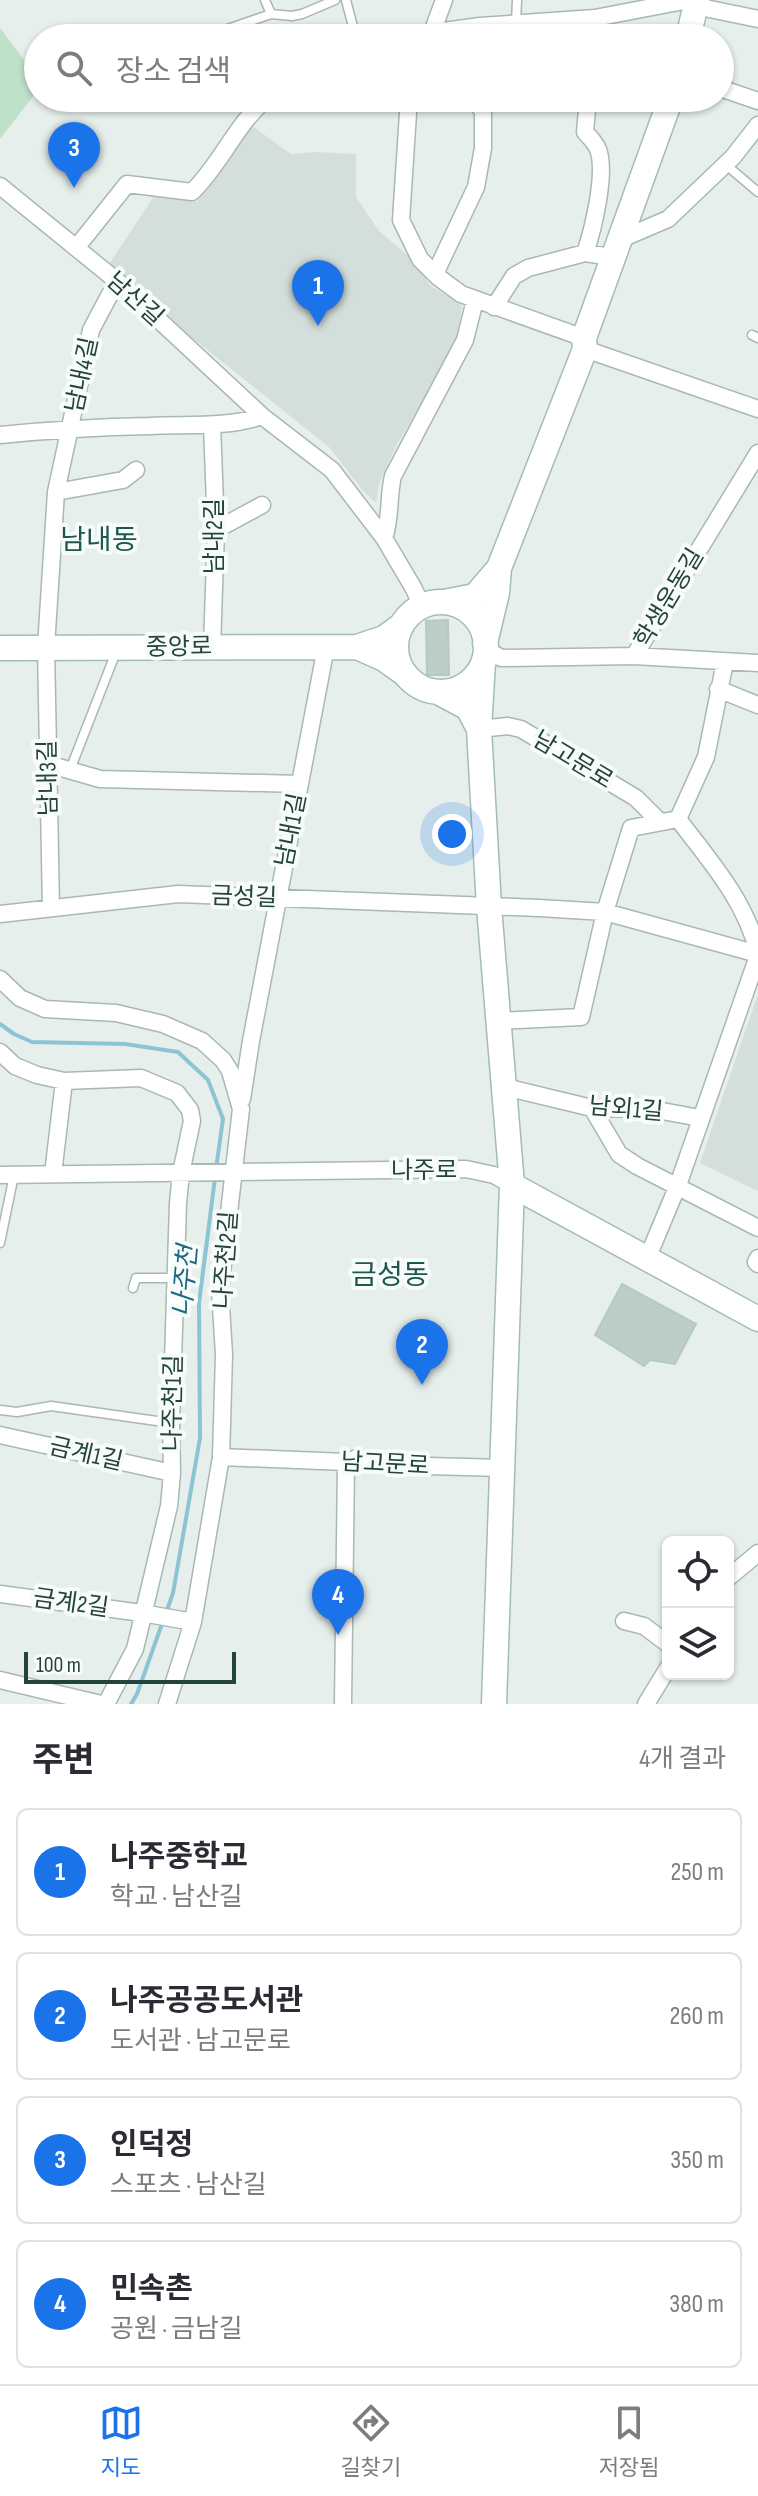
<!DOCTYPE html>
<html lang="ko">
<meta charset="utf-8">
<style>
body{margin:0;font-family:"Sofia Sans Condensed","Noto Sans KR",sans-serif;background:#f2f2f3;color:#2b2b33}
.controls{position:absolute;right:24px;bottom:24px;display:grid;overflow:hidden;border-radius:12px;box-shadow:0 2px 6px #0004}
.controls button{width:72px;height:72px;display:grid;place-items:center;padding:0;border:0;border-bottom:2px solid #e1e1e2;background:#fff;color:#2b2b33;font:40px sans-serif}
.scale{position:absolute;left:24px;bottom:20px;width:212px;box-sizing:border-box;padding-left:8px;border:4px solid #23433d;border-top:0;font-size:22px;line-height:28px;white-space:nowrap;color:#23433d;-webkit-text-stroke:6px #f7fbf9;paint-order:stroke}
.you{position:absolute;left:452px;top:834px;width:28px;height:28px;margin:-20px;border:6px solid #fff;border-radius:50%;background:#1a73e8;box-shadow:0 0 0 12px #1a73e833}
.badge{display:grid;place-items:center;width:52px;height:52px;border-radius:50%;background:#1a73e8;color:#fff;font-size:26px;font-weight:700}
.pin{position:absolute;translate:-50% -66px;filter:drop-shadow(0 2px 4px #0008)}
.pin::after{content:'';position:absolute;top:42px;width:28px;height:24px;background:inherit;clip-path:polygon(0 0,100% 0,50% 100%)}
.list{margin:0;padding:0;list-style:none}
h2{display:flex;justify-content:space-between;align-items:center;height:104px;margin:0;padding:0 32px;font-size:34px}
h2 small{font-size:26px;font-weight:400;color:#7c7c81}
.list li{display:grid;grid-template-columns:52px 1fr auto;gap:24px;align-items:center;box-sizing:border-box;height:128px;margin:0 16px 16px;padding:0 16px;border:2px solid #e1e1e2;border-radius:12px}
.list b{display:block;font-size:30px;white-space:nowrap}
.list p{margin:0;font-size:26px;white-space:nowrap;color:#7c7c81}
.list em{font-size:26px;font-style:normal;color:#7c7c81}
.icon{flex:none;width:44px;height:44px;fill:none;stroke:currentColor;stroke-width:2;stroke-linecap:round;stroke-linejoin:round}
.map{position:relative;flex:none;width:758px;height:1704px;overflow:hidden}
.search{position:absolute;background:#fff;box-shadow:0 2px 6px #0004;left:24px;right:24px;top:24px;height:88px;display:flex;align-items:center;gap:20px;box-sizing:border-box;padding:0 28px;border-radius:44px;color:#7c7c81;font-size:30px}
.sheet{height:680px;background:#fff}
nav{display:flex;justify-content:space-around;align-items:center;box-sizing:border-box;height:112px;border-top:2px solid #e1e1e2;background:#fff;font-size:22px;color:#7c7c81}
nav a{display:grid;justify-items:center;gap:4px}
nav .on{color:#1a73e8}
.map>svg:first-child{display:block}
</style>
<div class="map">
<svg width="758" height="1704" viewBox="0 0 758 1704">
<rect width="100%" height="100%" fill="#e6efec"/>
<!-- built -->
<path fill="#d4dfdb" d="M251,125L291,154L315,152L356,154V197L379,231L411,258L430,285L462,306L456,345L396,446L379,484L376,503L364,492L329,447L106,269L156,193L197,202Z
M758,994V1191L700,1163Z"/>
<!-- green -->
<path fill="#bee1ca" d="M0,28L38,78V90L0,139Z"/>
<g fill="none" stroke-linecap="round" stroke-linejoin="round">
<!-- stream -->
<path stroke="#8cc4d6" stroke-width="4" d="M0,1024L14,1034L32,1042L125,1044L178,1052L208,1080L223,1119L216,1169
M166,1613L173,1593L200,1438L199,1303L215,1178
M131,1704L137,1694L163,1621"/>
</g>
<!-- building -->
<path fill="#bdcdc8" stroke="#b7c9c4" stroke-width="2" d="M448,620L449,675H427L426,621Z
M622,1284L696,1324L675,1364L650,1360L644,1366L595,1335Z"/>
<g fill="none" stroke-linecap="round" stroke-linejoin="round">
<!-- lane casing -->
<g stroke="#a8b8b4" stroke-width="11">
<path id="lane" d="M265,0L271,14
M346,0L356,38
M516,23L517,0
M219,32L271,14L292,16L302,14L335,0
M725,164L758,192
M752,335L758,338
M70,770L116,652
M0,1243L14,1175
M133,1288L136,1278H175
M0,1410L17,1412L51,1406L171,1423"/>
</g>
<!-- street casing -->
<g stroke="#a8b8b4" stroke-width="19">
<path id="street" d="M695,6L758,19
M393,38L480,26L595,18L689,0
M430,38L444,0
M593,38L595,18
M720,88L758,101
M409,98L401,220L420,259L438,277L461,294L584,338
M0,186L117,281L262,416L332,470L384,538L414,589L422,607
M619,240L668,219L733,157L758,125
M76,248L127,184L192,192C221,164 236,124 267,98
M585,253C593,230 608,169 597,147C594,142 589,136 585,132L588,98
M435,274L476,187L483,148V111L472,98
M494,307L514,276L528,268L585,253L612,257
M585,349L758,409
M212,425L216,530L212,647
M0,435C50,430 100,427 150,426C187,424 226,428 262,416
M56,492L123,480L136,470
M216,530L262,505
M384,538C391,520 388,496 393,476L465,340L475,300
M486,649L501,658L634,656L758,453
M634,656L758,663
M718,689L758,705
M479,729L508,726L521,729L636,798L660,822
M48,764L100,779L300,784
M678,819L706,757L725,662
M678,819C710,861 745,900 758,952
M51,908L46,647L56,492L91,330L117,281
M0,914L178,894L539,908L605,912L758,954
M0,979L20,998L45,1009L116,1013L163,1024L202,1041L223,1060L230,1071L241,1109L220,1290L224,1355L221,1457L193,1622L167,1704
M499,1021L581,1017L605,912L631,828L678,819
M0,1052L15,1066L37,1075L64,1081L141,1078L177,1093L190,1110L192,1121L181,1173L178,1203L171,1423L172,1473L169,1506L135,1649L106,1704
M505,1087L592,1108L651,1109L700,1118
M242,1099L251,1041L326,647
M592,1108L619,1154L637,1166L758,1228
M53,1174L64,1081
M0,1175L466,1169L494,1175L512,1185
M758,1258L756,1262L758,1264
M647,1259L678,1185L758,956
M0,1435L172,1473
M221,1457L346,1462L357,1458L392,1465L502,1468
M728,1578L758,1553
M0,1594L142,1613L193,1622
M624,1621L644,1626L668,1644
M0,1680L101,1704
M343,1704L346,1462
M646,1704L668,1668"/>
</g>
<!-- secondary casing -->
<g stroke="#a3bcb5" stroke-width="27">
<path id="secondary" d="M688,38L697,0
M499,568L585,349L584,338L671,98
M444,602L475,596L499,568L497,593L485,643
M396 647a45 45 0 1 1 90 0a45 45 0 1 1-90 0Z
M402,625L384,638L357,647L384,659L405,674
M0,648L357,647
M438,692L468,708L479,729L483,663
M479,729L489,907L512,1185L494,1704
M512,1185L758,1319"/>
</g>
<!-- lane -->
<use href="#lane" stroke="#fff" stroke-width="8"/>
<!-- street -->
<use href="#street" stroke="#fff" stroke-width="16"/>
<!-- secondary -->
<use href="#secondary" stroke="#fff" stroke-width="24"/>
</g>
<g text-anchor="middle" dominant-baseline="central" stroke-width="8" stroke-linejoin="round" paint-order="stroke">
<!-- street labels -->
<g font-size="24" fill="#23433d" stroke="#f7fbf9">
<text transform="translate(135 299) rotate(42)">남산길</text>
<text transform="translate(82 375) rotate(-78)">남내4길</text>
<text transform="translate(214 536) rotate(-90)">남내2길</text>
<text transform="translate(669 598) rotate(-59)">학생운동길</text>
<text transform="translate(179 647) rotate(-1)">중앙로</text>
<text transform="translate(573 760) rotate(31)">남고문로</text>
<text transform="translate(48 778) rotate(-91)">남내3길</text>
<text transform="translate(291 830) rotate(-79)">남내1길</text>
<text transform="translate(244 897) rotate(2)">금성길</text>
<text transform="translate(626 1109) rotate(5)">남외1길</text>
<text x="424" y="1170">나주로</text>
<text transform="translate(226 1260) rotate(-86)">나주천2길</text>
<text transform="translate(173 1403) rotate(-89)">나주천1길</text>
<text transform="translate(86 1454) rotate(13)">금계1길</text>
<text transform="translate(385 1464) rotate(3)">남고문로</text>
<text transform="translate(71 1603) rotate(8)">금계2길</text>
</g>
<!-- water labels -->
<g font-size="26" font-style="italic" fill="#196883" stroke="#f7fbf9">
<text transform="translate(186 1281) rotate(-85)">나주천</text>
</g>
<!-- quarter labels -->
<g font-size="28" fill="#1d574e" stroke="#f7fbf9">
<text x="99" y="540">남내동</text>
<text x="390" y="1275">금성동</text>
</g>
</g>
</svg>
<div class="controls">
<button><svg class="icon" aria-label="locate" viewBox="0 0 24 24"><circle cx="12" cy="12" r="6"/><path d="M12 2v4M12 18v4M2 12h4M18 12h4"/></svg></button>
<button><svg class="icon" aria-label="layers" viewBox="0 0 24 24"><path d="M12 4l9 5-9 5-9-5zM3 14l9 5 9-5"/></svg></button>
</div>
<div class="scale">100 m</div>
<div class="you"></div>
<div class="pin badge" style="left:318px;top:326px">1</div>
<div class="pin badge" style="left:422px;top:1385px">2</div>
<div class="pin badge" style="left:74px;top:188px">3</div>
<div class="pin badge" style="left:338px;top:1635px">4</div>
<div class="search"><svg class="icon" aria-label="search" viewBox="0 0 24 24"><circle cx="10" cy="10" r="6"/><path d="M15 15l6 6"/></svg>장소 검색</div>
</div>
<section class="sheet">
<h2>주변<small>4개 결과</small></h2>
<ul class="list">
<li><span class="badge">1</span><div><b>나주중학교</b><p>학교 · 남산길</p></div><em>250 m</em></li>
<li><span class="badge">2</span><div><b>나주공공도서관</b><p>도서관 · 남고문로</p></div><em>260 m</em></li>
<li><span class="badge">3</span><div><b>인덕정</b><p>스포츠 · 남산길</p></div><em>350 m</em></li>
<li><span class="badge">4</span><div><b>민속촌</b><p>공원 · 금남길</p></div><em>380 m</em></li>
</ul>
</section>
<nav>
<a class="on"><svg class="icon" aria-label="map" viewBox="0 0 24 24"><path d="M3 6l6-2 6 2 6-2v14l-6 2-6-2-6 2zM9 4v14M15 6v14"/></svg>지도</a>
<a><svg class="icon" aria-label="directions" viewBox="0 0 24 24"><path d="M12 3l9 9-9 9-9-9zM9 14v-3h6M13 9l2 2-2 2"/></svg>길찾기</a>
<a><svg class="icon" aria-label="saved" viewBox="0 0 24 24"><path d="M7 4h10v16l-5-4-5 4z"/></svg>저장됨</a>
</nav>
